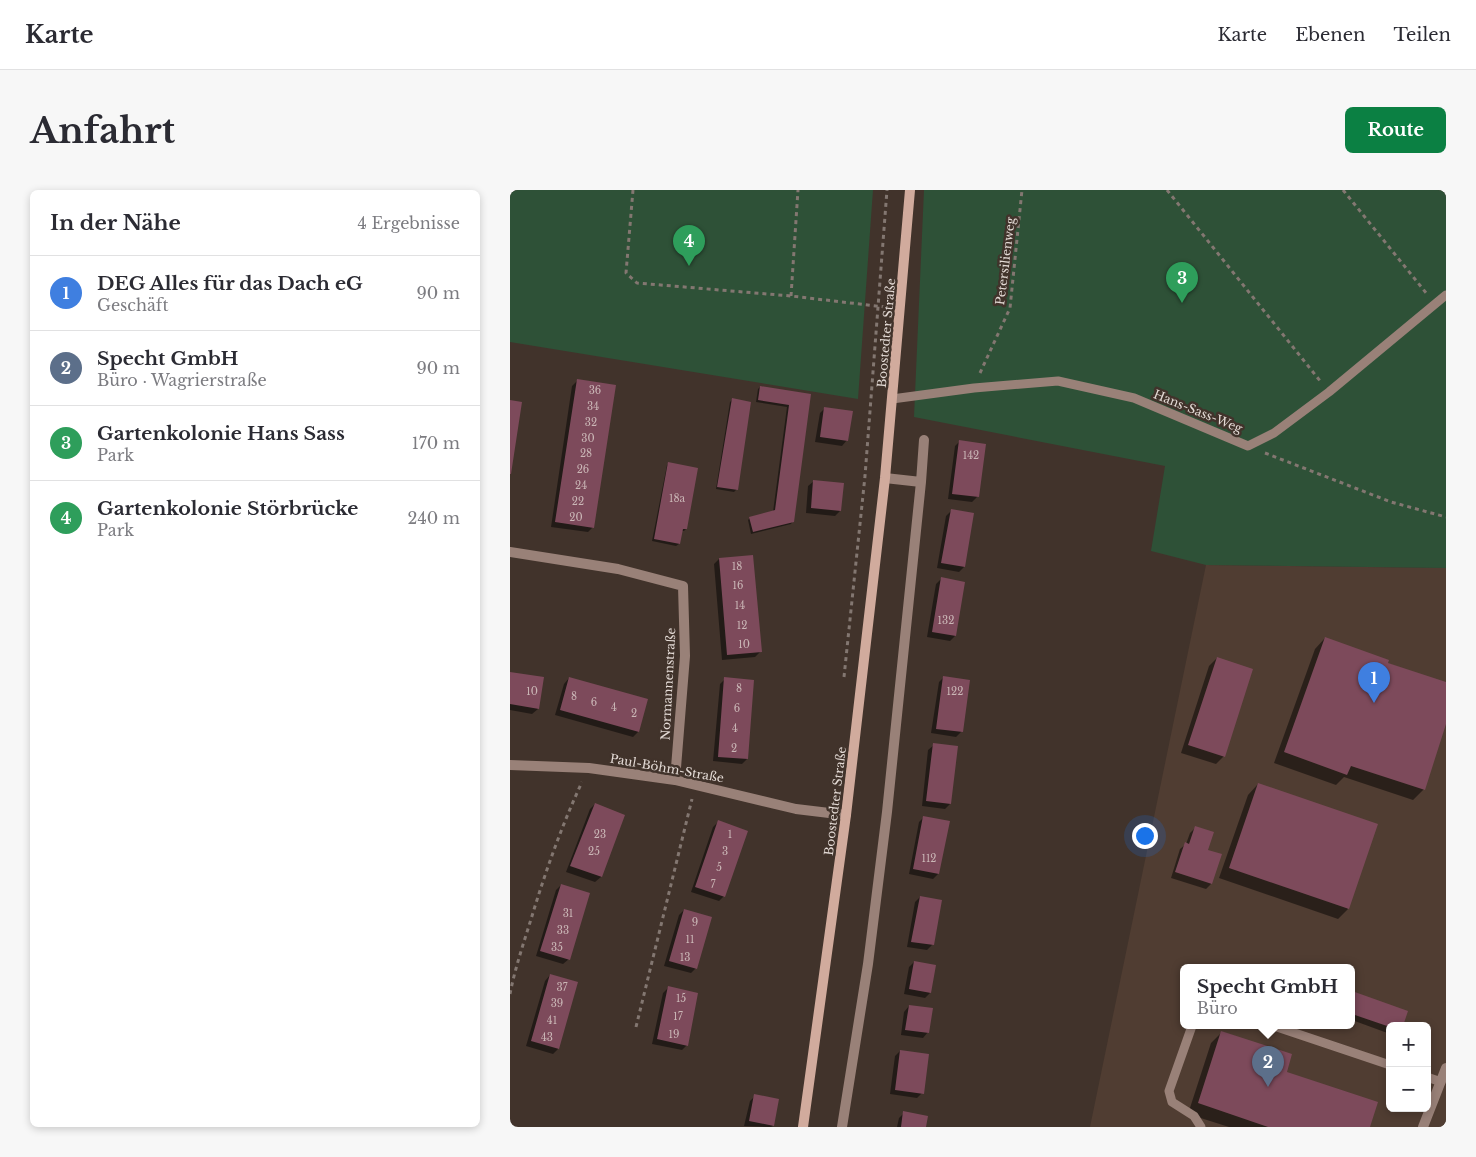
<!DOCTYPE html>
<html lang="de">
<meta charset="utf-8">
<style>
body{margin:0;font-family:"Libre Baskerville",serif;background:#f7f7f7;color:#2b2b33}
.controls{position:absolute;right:15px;bottom:15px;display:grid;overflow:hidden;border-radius:8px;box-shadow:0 2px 8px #0003}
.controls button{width:45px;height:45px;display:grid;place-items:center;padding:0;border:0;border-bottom:1px solid #e1e1e2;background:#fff;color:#2b2b33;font:25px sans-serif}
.you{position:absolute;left:634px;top:645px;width:18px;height:18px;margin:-12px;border:4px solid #fff;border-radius:50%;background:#1a73e8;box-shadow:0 0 0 8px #1a73e833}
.badge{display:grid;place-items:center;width:32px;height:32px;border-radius:50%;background:#0b8043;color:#fff;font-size:16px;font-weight:700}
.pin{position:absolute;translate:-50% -41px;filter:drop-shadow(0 1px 2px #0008)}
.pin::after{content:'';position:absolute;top:26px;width:18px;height:15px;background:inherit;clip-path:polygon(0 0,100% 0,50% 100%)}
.popup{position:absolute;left:670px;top:774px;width:175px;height:65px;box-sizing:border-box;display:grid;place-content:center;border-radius:8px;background:#fff;filter:drop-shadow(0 1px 4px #0005);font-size:16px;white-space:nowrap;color:#7c7c81}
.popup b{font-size:19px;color:#2b2b33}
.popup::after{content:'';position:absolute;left:50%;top:100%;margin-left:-10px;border:10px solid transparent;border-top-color:#fff}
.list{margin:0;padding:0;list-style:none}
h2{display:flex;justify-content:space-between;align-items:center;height:65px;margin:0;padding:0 20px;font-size:21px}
h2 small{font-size:16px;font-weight:400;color:#7c7c81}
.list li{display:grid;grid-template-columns:32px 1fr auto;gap:15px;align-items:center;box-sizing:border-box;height:75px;padding:0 20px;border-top:1px solid #e1e1e2}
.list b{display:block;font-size:19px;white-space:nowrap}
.list p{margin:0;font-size:16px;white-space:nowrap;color:#7c7c81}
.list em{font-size:16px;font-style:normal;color:#7c7c81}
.map{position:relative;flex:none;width:936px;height:937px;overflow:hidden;border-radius:8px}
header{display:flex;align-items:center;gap:30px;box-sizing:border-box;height:70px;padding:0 25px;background:#fff;border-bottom:1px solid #e1e1e2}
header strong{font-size:24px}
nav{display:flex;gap:28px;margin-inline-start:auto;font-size:18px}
.intro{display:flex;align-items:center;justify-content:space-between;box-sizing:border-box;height:120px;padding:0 30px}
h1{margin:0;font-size:35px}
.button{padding:12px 22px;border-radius:8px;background:#0b8043;color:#fff;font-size:18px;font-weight:700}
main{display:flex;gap:30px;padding:0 30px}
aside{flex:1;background:#fff;border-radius:8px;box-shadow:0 2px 8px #0003}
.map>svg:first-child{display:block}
</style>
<header>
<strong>Karte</strong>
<nav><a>Karte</a><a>Ebenen</a><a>Teilen</a></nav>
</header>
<div class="intro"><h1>Anfahrt</h1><a class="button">Route</a></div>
<main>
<aside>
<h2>In der Nähe<small>4 Ergebnisse</small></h2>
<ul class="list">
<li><span class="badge" style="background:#3f7fe0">1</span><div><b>DEG Alles für das Dach eG</b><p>Geschäft</p></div><em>90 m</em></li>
<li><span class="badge" style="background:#5c6f8a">2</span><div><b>Specht GmbH</b><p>Büro · Wagrierstraße</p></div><em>90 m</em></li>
<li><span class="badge" style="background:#2e9e5b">3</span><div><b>Gartenkolonie Hans Sass</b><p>Park</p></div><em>170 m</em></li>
<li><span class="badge" style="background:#2e9e5b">4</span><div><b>Gartenkolonie Störbrücke</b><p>Park</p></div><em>240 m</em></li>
</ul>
</aside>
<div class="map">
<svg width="936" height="937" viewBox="0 0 936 937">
<rect width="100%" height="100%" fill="#41332b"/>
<!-- built -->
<path fill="#503d32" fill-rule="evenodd" d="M696,375L936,378V937H580ZM674,778H842V836H674ZM880,836H917V918H880Z"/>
<!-- green -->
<path fill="#2e5137" d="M0,0H363L348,209L0,152Z
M414,0H936V378L696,375L641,361L655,276L404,227Z"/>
<!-- shadow -->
<path fill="#0007" d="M68,190L83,337L78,342L41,337L62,196Z
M250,197L300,205L283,331L281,334L241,344L238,330L240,328L263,322L277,217L246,212L248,199Z
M222,210L226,300L224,302L206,299L220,212Z
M315,218L337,250L332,256L305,252L310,223Z
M450,251L467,307L462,312L438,309L445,256Z
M159,273L176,339L174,341H171L169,354L166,356L142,351L157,275Z
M304,291L330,321L325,326L296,323L298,296Z
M441,321L463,324L454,377L449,382L427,378L436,326Z
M209,369L250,462L245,467L212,470L204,374Z
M431,389L445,446L440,451L417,447L426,394Z
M815,448L876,473L936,493V530L914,599L903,610L834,587L826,595L764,573L805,459Z
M707,468L714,566L706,574L671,563L699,476Z
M0,483L28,519L22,524L0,520Z
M434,487L459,491L451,542L446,547L421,543L429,492Z
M59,488L137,510L128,542L123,547L45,525L54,494Z
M215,489L237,569L232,574L203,571L210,494Z
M424,555L440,614L435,619L412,616L418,560Z
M748,594L838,719L828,729L709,688L738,605Z
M85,614L113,625L91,687L85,692L56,682L80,619Z
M414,627L428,684L423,689L399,684L409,632Z
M208,632L214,706L209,711L181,702L203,637Z
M685,638L696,661L701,694L696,699L661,688L670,659L676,654L680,643Z
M51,695L59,769L53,774L26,766L46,700Z
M410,707L422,755L417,760L397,757L405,712Z
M174,720L186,778L181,783L154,776L169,725Z
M404,772L420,803L415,808L394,804L399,777Z
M40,785L67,793L48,859L43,864L16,856L35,791Z
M158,798L177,855L172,860L142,854L153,803Z
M842,803L897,822L880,836V844L842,830Z
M399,816L418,842L413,848L391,845L394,822Z
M712,842L775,883L858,937H719L678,924L701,853Z
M390,861L412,903L407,908L380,904L385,866Z
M245,906L263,936L261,937L234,936L240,911Z
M394,923L415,937H387L389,928Z"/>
<!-- building -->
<path fill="#7d4a5b" d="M67,189L106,195L84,338L45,332Z
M250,196L301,204L284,332L243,342L239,327L265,320L279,215L248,210Z
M222,208L241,212L228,300L207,297Z
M0,210L12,212L1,284H0Z
M314,217L343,221L338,251L310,247Z
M449,250L476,254L469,307L442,304Z
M158,272L188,278L177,339H173L170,354L144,349Z
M303,290L334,293L331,321L301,318Z
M441,319L464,323L455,377L431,373Z
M243,365L252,462L217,465L209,368Z
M431,387L455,392L446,446L422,442Z
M815,447L879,470L878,473L936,492V534L915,600L841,576L837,585L774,562Z
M707,467L743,479L715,567L678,555Z
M0,482L34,487L29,519L0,514Z
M433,486L460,490L453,542L426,539Z
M59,487L138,509L129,542L50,520Z
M214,487L244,490L238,569L208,567Z
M423,553L448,556L441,614L416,611Z
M748,593L868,634L839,719L719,678Z
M85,613L115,625L92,687L60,676Z
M413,626L440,631L429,684L403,679Z
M208,630L238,641L215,707L185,697Z
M685,636L704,642L698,660L712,664L702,694L665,682L675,652L679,654Z
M51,694L80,703L60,770L30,761Z
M410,706L432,710L424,755L401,752Z
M174,719L202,727L187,779L159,771Z
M404,771L426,775L421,803L399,799Z
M40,784L68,792L49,859L21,851Z
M158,796L188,803L178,856L147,849Z
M842,801L898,821L893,836L880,837L842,824Z
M399,815L423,818L419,843L395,840Z
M711,841L782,864L777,882L868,912L860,937H758L688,913Z
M390,860L419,864L414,904L385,900Z
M244,904L269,909L264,936L239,931Z
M393,921L418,926L416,937H391Z"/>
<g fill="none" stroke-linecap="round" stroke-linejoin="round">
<!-- path -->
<path stroke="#837771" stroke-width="3" stroke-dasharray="4 4" stroke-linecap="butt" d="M123,0L116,83L127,93L281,106L375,117
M657,0L811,192
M833,0L917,104
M281,106L288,0
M470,183L500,118L512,0
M755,263L881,312L936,327
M334,487L355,286L377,0
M0,804C5,778 14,752 22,726C36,680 52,635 72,592
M126,837L182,609"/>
<!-- lane -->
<path stroke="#998178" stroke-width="9" d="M382,209L464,198L548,191L624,208L738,256L764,243L819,202L936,105
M682,836L659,901L662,912L684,926L691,937
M764,836L880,875
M917,887L931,892"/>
<!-- street -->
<path stroke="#998178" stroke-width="10" d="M411,292L414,250
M0,362L108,379L173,396L175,466L165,590
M0,575L79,578L165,590L286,619L336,625
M332,937L358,774L377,622L411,292L375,288
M913,937L936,878"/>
<!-- secondary -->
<path stroke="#d1ab9d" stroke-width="10" d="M293,937L336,625L375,288L400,0"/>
</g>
<g text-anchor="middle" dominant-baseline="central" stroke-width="5" stroke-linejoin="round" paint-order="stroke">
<!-- number labels -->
<g font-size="10" fill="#cab6b6">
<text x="85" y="200">36</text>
<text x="83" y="216">34</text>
<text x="81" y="232">32</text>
<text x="78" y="248">30</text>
<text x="76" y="263">28</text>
<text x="461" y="265">142</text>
<text x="73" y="279">26</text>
<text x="71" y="295">24</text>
<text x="167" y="308">18a</text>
<text x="68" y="311">22</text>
<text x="66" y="327">20</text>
<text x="227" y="376">18</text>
<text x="228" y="395">16</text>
<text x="230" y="415">14</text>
<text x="436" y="430">132</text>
<text x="232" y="435">12</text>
<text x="234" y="454">10</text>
<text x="229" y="498">8</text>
<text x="22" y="501">10</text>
<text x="445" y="501">122</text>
<text x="64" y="506">8</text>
<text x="84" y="512">6</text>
<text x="104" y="517">4</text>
<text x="227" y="518">6</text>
<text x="124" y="523">2</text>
<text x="225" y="538">4</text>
<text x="224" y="558">2</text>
<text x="90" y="644">23</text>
<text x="220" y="644">1</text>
<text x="84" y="661">25</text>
<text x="215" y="661">3</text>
<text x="419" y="668">112</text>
<text x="209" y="677">5</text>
<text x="203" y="694">7</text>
<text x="58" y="723">31</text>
<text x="185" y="732">9</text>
<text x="53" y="740">33</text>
<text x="180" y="749">11</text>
<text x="47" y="757">35</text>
<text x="175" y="767">13</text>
<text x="52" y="797">37</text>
<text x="171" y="808">15</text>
<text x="47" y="813">39</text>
<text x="168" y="826">17</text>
<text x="42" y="830">41</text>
<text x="164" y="844">19</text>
<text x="37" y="847">43</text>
</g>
<!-- street labels -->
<g font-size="12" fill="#e3dad5" stroke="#41332b">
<text transform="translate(495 71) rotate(-83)">Petersilienweg</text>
<text transform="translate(376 143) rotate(-85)">Boostedter Straße</text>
<text transform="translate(688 221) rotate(22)">Hans-Sass-Weg</text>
<text transform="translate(158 494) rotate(-87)">Normannenstraße</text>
<text transform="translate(157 578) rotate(10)">Paul-Böhm-Straße</text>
<text transform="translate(325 611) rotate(-83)">Boostedter Straße</text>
</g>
</g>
</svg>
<div class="controls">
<button>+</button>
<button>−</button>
</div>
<div class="you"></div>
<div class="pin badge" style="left:864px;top:513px;background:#3f7fe0">1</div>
<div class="pin badge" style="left:758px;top:897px;background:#5c6f8a">2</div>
<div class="popup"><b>Specht GmbH</b>Büro</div>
<div class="pin badge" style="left:672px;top:113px;background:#2e9e5b">3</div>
<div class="pin badge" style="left:179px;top:76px;background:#2e9e5b">4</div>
</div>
</main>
